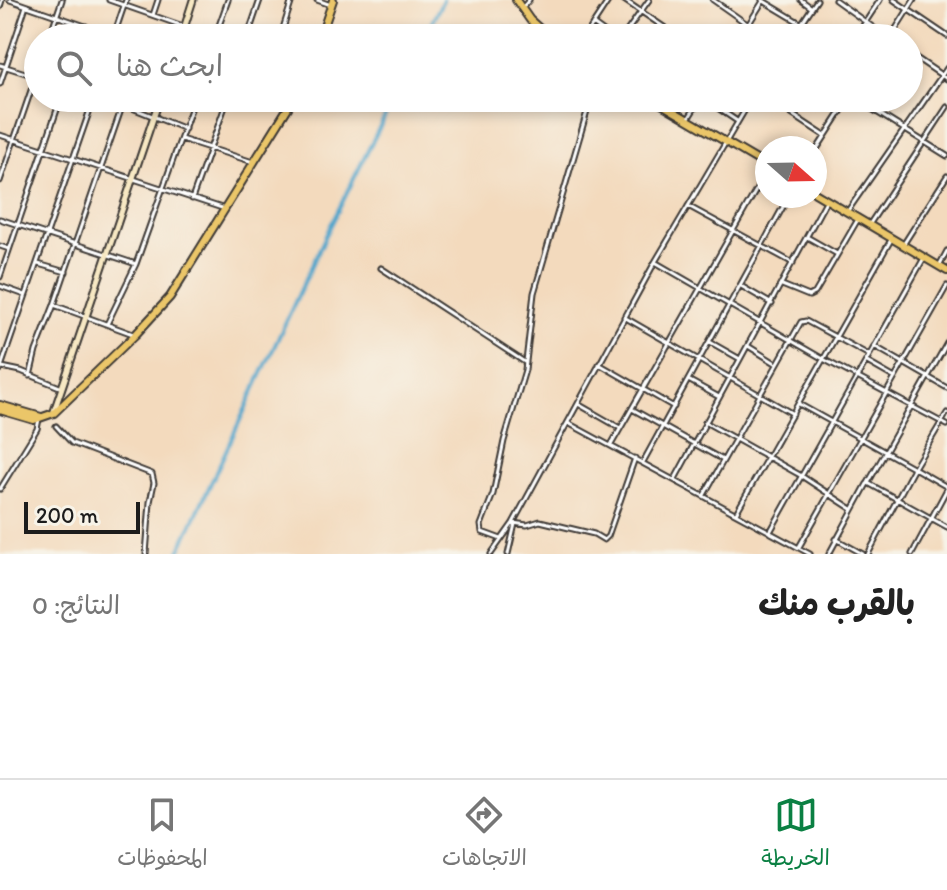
<!DOCTYPE html>
<html lang="ar">
<meta charset="utf-8">
<style>
body{margin:0;font-family:Itim,"Playpen Sans Arabic",sans-serif;background:#f2f2f2;color:#222;direction:rtl}
.compass{position:absolute;left:755px;top:136px;width:72px;height:72px;border-radius:50%;background:#fff;box-shadow:0 4px 12px #0003;rotate:110deg}
.scale{position:absolute;left:24px;bottom:20px;width:116px;box-sizing:border-box;padding-left:8px;border:4px solid #1c1c1c;border-top:0;font-size:22px;line-height:28px;white-space:nowrap;color:#1c1c1c;-webkit-text-stroke:6px #f7f3e8;paint-order:stroke}
.list{margin:0;padding:0;list-style:none}
h2{display:flex;justify-content:space-between;align-items:center;height:104px;margin:0;padding:0 32px;font-size:34px}
h2 small{font-size:26px;font-weight:400;color:#767676}
.icon{flex:none;width:44px;height:44px;fill:none;stroke:currentColor;stroke-width:2;stroke-linecap:round;stroke-linejoin:round}
.map{position:relative;flex:none;width:947px;height:554px;overflow:hidden;direction:ltr}
.search{position:absolute;background:#fff;box-shadow:0 4px 12px #0003;left:24px;right:24px;top:24px;height:88px;display:flex;align-items:center;gap:20px;box-sizing:border-box;padding:0 28px;border-radius:44px;color:#767676;font-size:30px}
.sheet{height:224px;background:#fff}
nav{display:flex;justify-content:space-around;align-items:center;box-sizing:border-box;height:112px;border-top:2px solid #e0e0e0;background:#fff;font-size:22px;color:#767676}
nav a{display:grid;justify-items:center;gap:4px}
nav .on{color:#0b8043}
.map>svg:first-child{display:block}
</style>
<div class="map">
<svg width="947" height="554" viewBox="0 0 947 554">
<rect width="100%" height="100%" fill="#f7f3e8"/>
<filter id="ink" filterUnits="userSpaceOnUse"><feTurbulence type="fractalNoise" baseFrequency=".0125" numOctaves="2"/><feDisplacementMap in="SourceGraphic" scale="16" xChannelSelector="R" yChannelSelector="G"/><feConvolveMatrix kernelMatrix="1 2 1 2 8 2 1 2 1" color-interpolation-filters="sRGB"/></filter>
<filter id="wash" filterUnits="userSpaceOnUse"><feTurbulence type="fractalNoise" baseFrequency=".006" numOctaves="4" result="noise"/><feDisplacementMap in="SourceGraphic" scale="32" xChannelSelector="R" yChannelSelector="G"/><feGaussianBlur stdDeviation="1.8" result="paint"/><feColorMatrix in="noise" values="0 0 0 0 0 0 0 0 0 0 0 0 0 0 0 0 0 1.4 0 .05"/><feComposite in="paint" operator="in"/></filter>
<g filter="url(#wash)">
<rect width="100%" height="100%" fill="#f3dabd"/>
<g fill="none" stroke-linecap="round" stroke-linejoin="round">
<!-- canal -->
<path stroke="#4fa5cb" stroke-width="4" d="M424,38L443,0
M178,554L327,233L394,98"/>
</g>
</g>
<g filter="url(#ink)">
<g fill="none" stroke-linecap="round" stroke-linejoin="round">
<!-- street casing -->
<g stroke="#3c3834" stroke-width="7">
<path id="street" d="M10,0L120,38
M109,0L217,38
M317,0L331,5
M624,0L680,38
M713,0L767,38
M762,0L802,24
M801,0L812,8
M835,0L888,38
M894,0L947,36
M0,7L2,0
M521,9L529,0
M153,15L158,0
M593,24L612,38
M215,37L228,0
M49,38L62,0
M81,38L86,26
M113,38L126,0
M247,38L260,0
M280,38L292,0
M584,38L609,0
M622,38L649,0
M740,38L763,1
M792,38L817,0
M855,38L880,0
M890,38L914,0
M909,53L947,79
M0,65L38,77
M0,84L26,6
M107,98L185,129
M703,98L737,121
M767,98L825,136
M854,98L947,156
M688,119L701,98
M0,135L225,209
M181,139L253,162
M815,152L850,98
M0,181L38,70
M192,199L228,98
M688,206L793,263
M847,212L947,68
M0,219L136,264
M869,225L947,107
M807,237L837,254
M903,245L947,176
M0,246L9,249
M655,262L825,360L947,425
M38,264L66,272
M939,266L947,251
M381,268L526,363
M0,277L61,98
M782,285L809,296L815,293L857,221
M0,286L25,295
M741,286L772,304
M54,305L133,334
M624,317L793,414
M107,324L136,264L195,98
M710,342L740,359
M947,343L868,483L947,527
M748,346L777,364
M874,346L947,388
M867,362L895,378
M599,364L674,407
M2,367L21,371L62,388
M0,370L94,98
M30,376L36,351L54,305L125,98
M690,381L719,397
M578,404L620,428
M799,404L914,468L868,554
M632,409L723,460
M947,413L914,468L947,487
M705,422L800,475L852,509
M568,423L770,532L924,258
M56,426L72,443L152,474L154,483L150,502L146,554
M611,445L767,171
M643,462L789,196
M675,479L826,201
M0,489L37,429L39,419
M704,495L801,322L806,321L869,355
M736,513L892,238
M513,523L527,525L540,521L594,534L604,540L608,536L635,458
M771,533L810,554
M501,539L482,532L481,525L493,494L504,441L525,370L534,293L591,98
M836,539L863,554
M799,547L947,286
M491,554L513,523L655,262L752,98
M508,554L515,524
M829,554L867,484
M912,554L947,489"/>
</g>
<!-- secondary casing -->
<g stroke="#3c3834" stroke-width="9">
<path id="secondary" d="M181,38L193,0
M54,411L160,98"/>
</g>
<!-- primary casing -->
<g stroke="#3c3834" stroke-width="10">
<path id="primary" d="M516,0L530,20L550,38
M320,38L333,0
M651,98L767,166
M815,193L947,271
M0,405L41,417
M0,410L34,420L54,413L136,334L170,297L294,98"/>
</g>
<!-- street -->
<use href="#street" stroke="#fff" stroke-width="3"/>
<!-- secondary -->
<use href="#secondary" stroke="#f7e8c3" stroke-width="5"/>
<!-- primary -->
<use href="#primary" stroke="#ebc669" stroke-width="6"/>
</g>
</g>
</svg>
<svg class="compass" viewBox="-18 -18 36 36"><path d="M0-13l5 13h-10z" fill="#e53935"/><path d="M0 13l5-13h-10z" fill="#767676"/></svg>
<div class="scale">200 m</div>
<div class="search"><svg class="icon" aria-label="search" viewBox="0 0 24 24"><circle cx="10" cy="10" r="6"/><path d="M15 15l6 6"/></svg>ابحث هنا</div>
</div>
<section class="sheet">
<h2>بالقرب منك<small>النتائج: 0</small></h2>
<ul class="list">
</ul>
</section>
<nav>
<a class="on"><svg class="icon" aria-label="map" viewBox="0 0 24 24"><path d="M3 6l6-2 6 2 6-2v14l-6 2-6-2-6 2zM9 4v14M15 6v14"/></svg>الخريطة</a>
<a><svg class="icon" aria-label="directions" viewBox="0 0 24 24"><path d="M12 3l9 9-9 9-9-9zM9 14v-3h6M13 9l2 2-2 2"/></svg>الاتجاهات</a>
<a><svg class="icon" aria-label="saved" viewBox="0 0 24 24"><path d="M7 4h10v16l-5-4-5 4z"/></svg>المحفوظات</a>
</nav>
